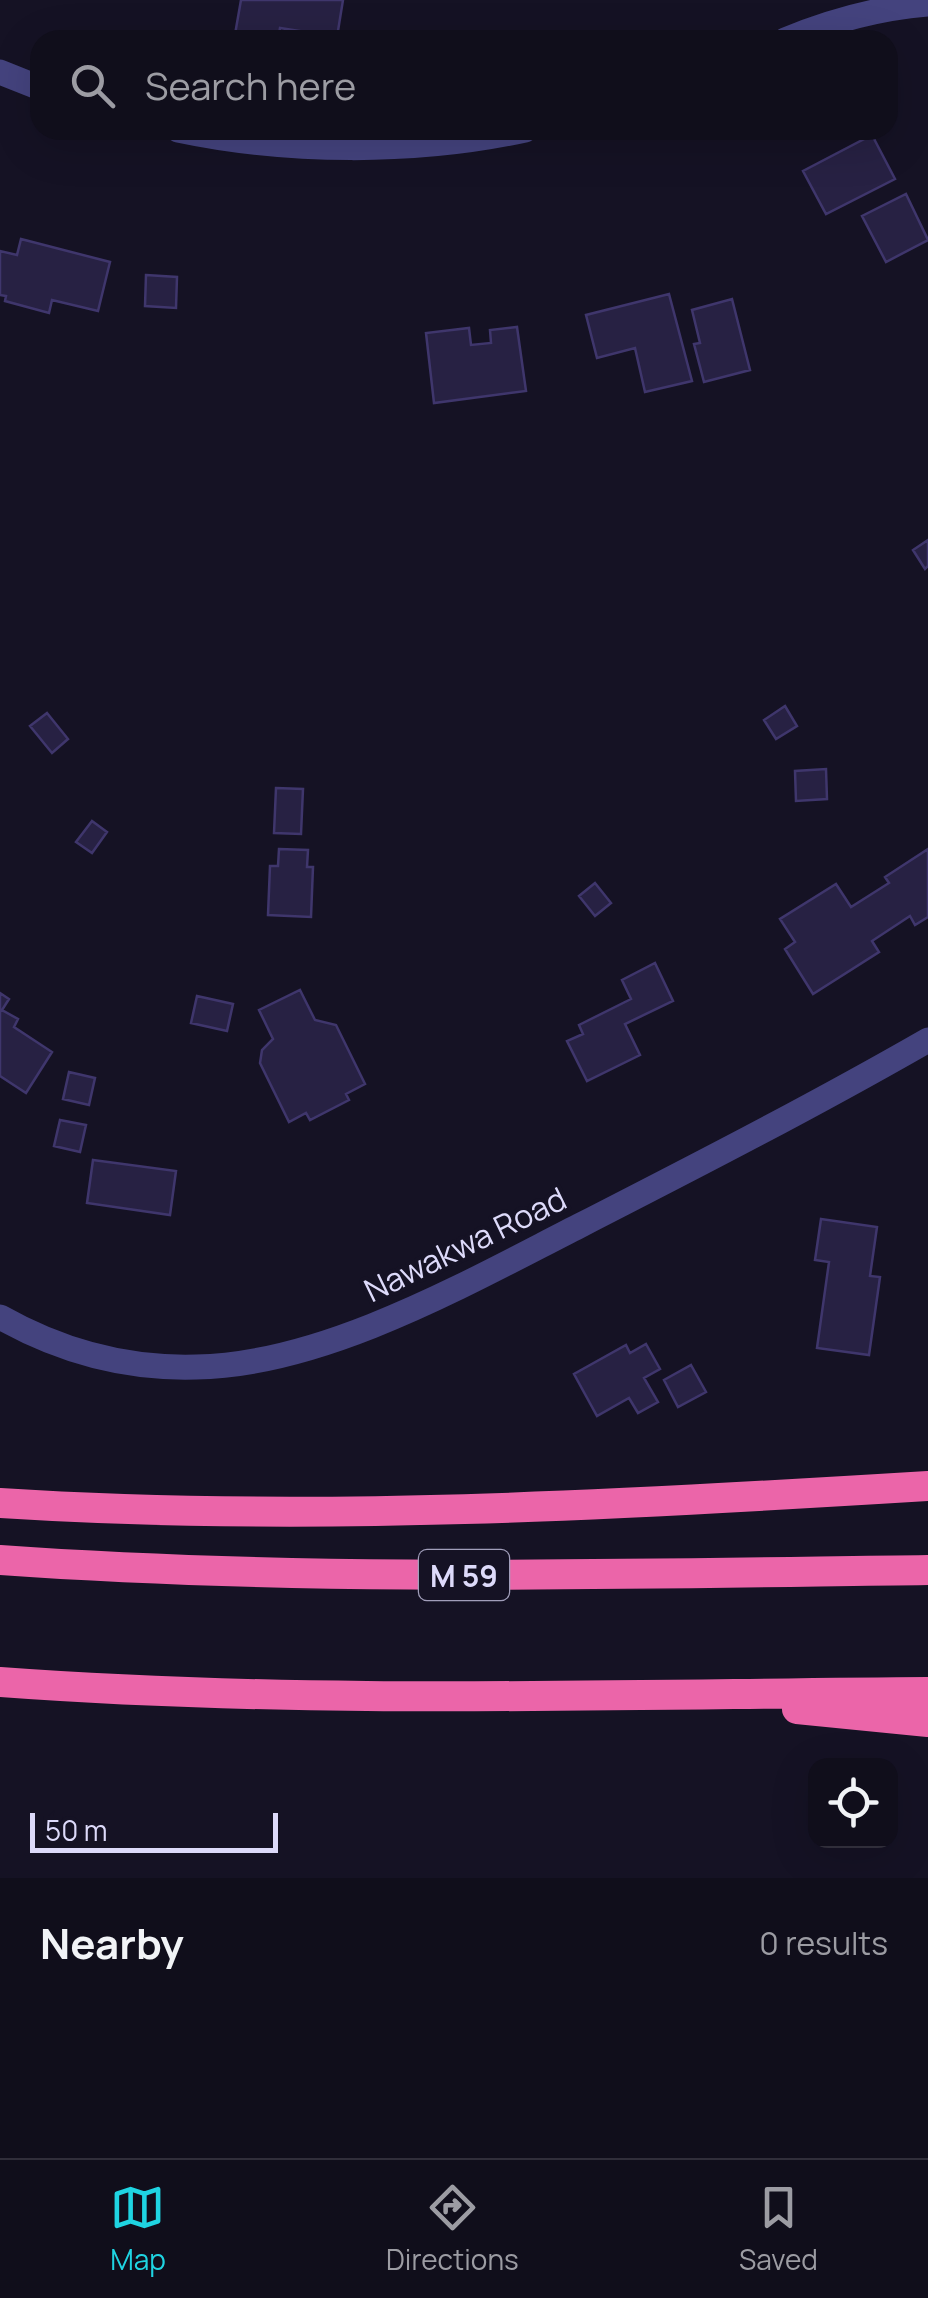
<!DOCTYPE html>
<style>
body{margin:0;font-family:Manrope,sans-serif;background:#191724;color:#f1f3f6}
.controls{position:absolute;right:30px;bottom:30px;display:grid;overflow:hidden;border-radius:20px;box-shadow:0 10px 40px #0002}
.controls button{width:90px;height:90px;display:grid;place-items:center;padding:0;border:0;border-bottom:2px solid #302e3a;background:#100e1b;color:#f1f3f6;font:50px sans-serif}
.scale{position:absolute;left:30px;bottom:25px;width:248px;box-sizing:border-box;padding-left:10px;border:5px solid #dddafa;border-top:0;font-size:28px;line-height:35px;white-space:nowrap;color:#dddafa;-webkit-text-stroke:8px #151224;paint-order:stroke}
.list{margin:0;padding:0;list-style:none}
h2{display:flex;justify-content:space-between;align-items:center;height:130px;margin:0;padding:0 40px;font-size:42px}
h2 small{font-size:32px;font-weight:400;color:#9c9ca3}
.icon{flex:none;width:55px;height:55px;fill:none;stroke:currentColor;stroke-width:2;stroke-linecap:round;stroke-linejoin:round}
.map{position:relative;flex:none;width:928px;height:1878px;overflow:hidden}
.search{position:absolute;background:#100e1b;box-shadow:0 10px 40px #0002;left:30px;right:30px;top:30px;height:110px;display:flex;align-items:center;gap:25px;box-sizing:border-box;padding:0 35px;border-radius:30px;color:#9c9ca3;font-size:38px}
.sheet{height:280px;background:#100e1b}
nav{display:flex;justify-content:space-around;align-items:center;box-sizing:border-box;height:140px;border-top:2px solid #302e3a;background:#100e1b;font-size:28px;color:#9c9ca3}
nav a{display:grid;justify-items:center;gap:5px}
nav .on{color:#1fd4e2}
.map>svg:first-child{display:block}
</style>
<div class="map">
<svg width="928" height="1878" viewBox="0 0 928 1878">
<rect width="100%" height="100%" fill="#151224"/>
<!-- building -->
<path fill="#272143" stroke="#3f366c" stroke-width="2.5" d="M241,0H343L337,37L280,28L278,40H234Z
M872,135L895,179L826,214L803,171Z
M906,194L928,240L886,262L862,216Z
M21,239L110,262L98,311L52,300L49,313L5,301L6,296L0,295V251L17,255Z
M146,275L177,277L176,308L145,306Z
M669,294L692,381L645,392L635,348L597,358L586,315Z
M732,299L750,370L704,382L694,344L700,343L692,310Z
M517,327L526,391L434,403L426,333L469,328L471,345L491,343L490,330Z
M928,540V566L925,569L913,550Z
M785,706L797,726L776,739L764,720Z
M47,713L68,739L52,753L30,726Z
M826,769L827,799L796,801L795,771Z
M276,788L303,789L301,834L274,833Z
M92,821L107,832L92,853L76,842Z
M279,849L308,850L307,867H313L311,917L268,915L270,866H278Z
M928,849V917L915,925L910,916L872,941L879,952L813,994L785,949L795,942L780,919L836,884L851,907L889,883L885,877Z
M595,883L611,903L595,916L579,896Z
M655,963L673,1001L625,1024L640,1055L587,1081L567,1041L583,1034L579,1025L631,999L622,980Z
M300,990L315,1020L336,1025L365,1084L346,1094L349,1100L310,1120L306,1113L289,1122L260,1063L262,1050L273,1039L259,1010Z
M0,993L9,999L2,1010L18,1019L14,1027L52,1052L26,1093L0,1076Z
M197,996L233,1004L227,1031L191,1023Z
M69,1072L95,1078L89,1105L63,1099Z
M60,1120L86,1125L80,1152L54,1146Z
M93,1160L176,1171L170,1215L87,1203Z
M821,1219L877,1227L870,1276L880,1277L869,1355L817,1348L829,1262L815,1260Z
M646,1344L660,1369L644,1378L658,1402L638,1413L629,1398L597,1416L574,1374L626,1345L630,1353Z
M691,1365L706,1392L678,1407L664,1380Z"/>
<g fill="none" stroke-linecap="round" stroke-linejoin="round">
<!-- street -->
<path stroke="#44437e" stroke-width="25" d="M785,40C831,21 878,8 928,4
M0,72L40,88
M178,130C287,153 416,154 525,130
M0,1317C60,1351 127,1369 196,1367C324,1365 467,1283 579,1226C696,1166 813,1106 928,1040"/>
<!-- highway -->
<path stroke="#eb65a9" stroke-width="30" d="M0,1503C310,1523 619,1505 928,1486
M0,1560C309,1582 619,1574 928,1570
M0,1682C309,1705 619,1694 928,1692
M797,1709L928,1722"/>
</g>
<g text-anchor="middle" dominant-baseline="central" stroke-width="8" stroke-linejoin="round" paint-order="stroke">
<!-- shield labels -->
<rect fill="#151224" stroke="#a19eba" stroke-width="2.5" x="419" y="1550" width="90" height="50" rx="8"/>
<g font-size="30" font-weight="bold" fill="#dddafa">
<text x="464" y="1575">M 59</text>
</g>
<!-- street labels -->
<g font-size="32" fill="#dddafa" stroke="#151224">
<text transform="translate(465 1244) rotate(-26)">Nawakwa Road</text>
</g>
</g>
</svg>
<div class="controls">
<button><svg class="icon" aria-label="locate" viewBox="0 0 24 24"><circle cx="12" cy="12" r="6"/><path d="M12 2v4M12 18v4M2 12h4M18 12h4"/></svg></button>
</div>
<div class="scale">50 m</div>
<div class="search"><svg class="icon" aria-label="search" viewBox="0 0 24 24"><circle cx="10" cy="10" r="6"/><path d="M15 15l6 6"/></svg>Search here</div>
</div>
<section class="sheet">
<h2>Nearby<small>0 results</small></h2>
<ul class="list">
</ul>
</section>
<nav>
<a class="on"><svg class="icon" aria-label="map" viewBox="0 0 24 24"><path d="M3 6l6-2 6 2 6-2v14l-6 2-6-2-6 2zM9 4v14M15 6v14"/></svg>Map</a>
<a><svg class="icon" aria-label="directions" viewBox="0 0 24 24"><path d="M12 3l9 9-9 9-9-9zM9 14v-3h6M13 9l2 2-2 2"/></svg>Directions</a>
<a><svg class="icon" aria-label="saved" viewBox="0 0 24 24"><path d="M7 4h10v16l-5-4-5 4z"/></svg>Saved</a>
</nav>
